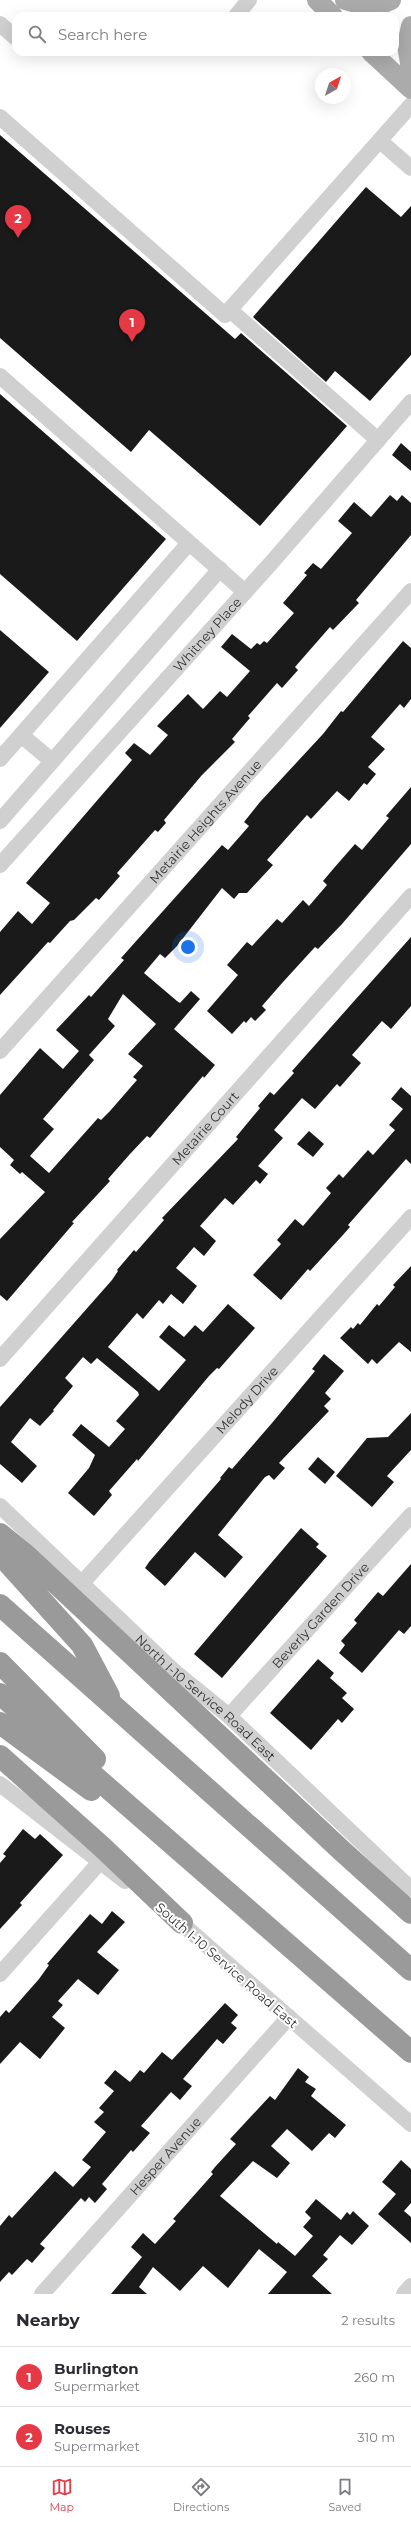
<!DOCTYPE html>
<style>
body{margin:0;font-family:Montserrat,sans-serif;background:#f2f2f3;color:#2b2b33}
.compass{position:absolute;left:315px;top:68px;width:36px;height:36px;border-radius:50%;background:#fff;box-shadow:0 4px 16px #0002;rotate:39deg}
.you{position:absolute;left:188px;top:947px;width:14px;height:14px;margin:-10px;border:3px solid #fff;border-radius:50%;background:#1a73e8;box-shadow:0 0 0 6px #1a73e833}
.badge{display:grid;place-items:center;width:26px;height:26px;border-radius:50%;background:#e63946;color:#fff;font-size:13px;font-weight:700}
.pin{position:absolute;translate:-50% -33px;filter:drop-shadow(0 1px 2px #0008)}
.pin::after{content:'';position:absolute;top:21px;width:14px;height:12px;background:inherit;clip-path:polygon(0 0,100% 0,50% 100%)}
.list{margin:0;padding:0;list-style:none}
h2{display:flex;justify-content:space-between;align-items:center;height:52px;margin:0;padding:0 16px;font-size:17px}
h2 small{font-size:13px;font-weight:400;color:#7c7c81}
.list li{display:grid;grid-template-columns:26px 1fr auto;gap:12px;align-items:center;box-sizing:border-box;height:60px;padding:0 16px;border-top:1px solid #e1e1e2}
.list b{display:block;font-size:15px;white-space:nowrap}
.list p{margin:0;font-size:13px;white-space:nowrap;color:#7c7c81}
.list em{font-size:13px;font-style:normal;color:#7c7c81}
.icon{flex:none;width:22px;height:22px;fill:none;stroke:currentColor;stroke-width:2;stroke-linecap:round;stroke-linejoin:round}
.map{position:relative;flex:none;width:411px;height:2294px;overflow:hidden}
.search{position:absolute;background:#fff;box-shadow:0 4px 16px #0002;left:12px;right:12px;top:12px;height:44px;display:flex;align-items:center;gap:10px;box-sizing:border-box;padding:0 14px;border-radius:12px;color:#7c7c81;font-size:15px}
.sheet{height:172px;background:#fff}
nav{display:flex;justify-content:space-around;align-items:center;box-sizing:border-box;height:56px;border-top:1px solid #e1e1e2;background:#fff;font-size:11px;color:#7c7c81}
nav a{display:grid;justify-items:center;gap:2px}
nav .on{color:#e63946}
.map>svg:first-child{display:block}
</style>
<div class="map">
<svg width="411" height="2294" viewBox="0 0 411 2294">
<rect width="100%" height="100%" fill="#fff"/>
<!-- building -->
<path fill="#1a1a1a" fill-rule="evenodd" d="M0,135L235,339L241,333L347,426L260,526L149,430L131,452L0,338Z
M366,187L401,217L411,206V355L370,401L335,371L326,382L253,317Z
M0,394L166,539L77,641L0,574Z
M401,443L411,452V471L392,455Z
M390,495L397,501L402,495L411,503V535L356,600L359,603L333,630L330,627L295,667L298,670L282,688L277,683L248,716L250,718L232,739L235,742L202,775L164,820L166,823L158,832L155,830L117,873L120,876L99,900L96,898L74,920L70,921L50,943L48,942L0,995V932L18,911L32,924L50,903L26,883L132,760L125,753L134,743L150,755L168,735L157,726L188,694L203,709L220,691L227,697L250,671L221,647L232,634L251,649L257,643L260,645L264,641L267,643L294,613L283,603L307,575L304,573L313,563L321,569L352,533L338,521L354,502L371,517Z
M0,630L49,672L0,728Z
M403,641L411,648V699L404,708L400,704L371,737L385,749L368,767L376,774L367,785L364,783L349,801L337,791L311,819L307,815L267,860L273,865L247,893H239L234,899L222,888L177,946L165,958L160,954L144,973L177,1001L180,1003L191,991L200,999L174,1029L215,1065L204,1078L203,1076L150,1138L147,1136L130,1154L108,1179L110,1181L72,1222L74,1223L7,1301L0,1295V1239L45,1192L22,1172L20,1174L10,1165L14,1160L0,1147V1095L40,1048L63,1069L79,1051L56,1030L89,995L91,997L124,960L121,958L222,845L228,850L249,826L244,822L260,802L323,734L341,711L343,712ZM123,994L156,1024L128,1054L143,1066L133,1077L137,1080L110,1111L101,1120L98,1118L49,1173L30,1156L54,1129L43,1119L94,1060L89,1055L115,1026L108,1019Z
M411,787V844L342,924L318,949L315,947L283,982L262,1006L266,1010L255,1021L251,1017L246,1023L244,1021L232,1034L207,1011L238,975L227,965L247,942L252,946L277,919L282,923L303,900L309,906L327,885L323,881L334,868L355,844L362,850L389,818L386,816Z
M411,937V1006L391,1029L382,1021L352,1055L361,1063L340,1087L337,1084L315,1109L302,1098L274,1130L283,1138L258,1166L268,1174L260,1184L256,1180L233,1205L225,1198L200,1226L216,1241L204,1256L194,1247L176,1268L197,1286L183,1304L171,1294L163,1304L159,1300L143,1319L137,1313L108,1347L159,1391L186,1360L159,1337L169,1325L184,1337L195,1325L203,1332L228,1304L255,1328L219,1369L217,1368L209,1376L138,1461L137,1459L109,1491L112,1495L94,1516L68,1493L89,1468L95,1455L72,1435L81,1424L109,1447L125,1429L116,1421L139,1395L138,1392L97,1358L91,1364L83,1357L65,1378L73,1386L53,1410L54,1411L40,1426L30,1418L11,1442L37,1466L22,1483L0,1464V1407L112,1280L118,1271L117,1270L134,1250L136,1252L164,1220L162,1218L238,1139L236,1137L260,1108L258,1106L270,1092L274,1095L294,1073L292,1071Z
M401,1087L411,1096V1164L406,1159L348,1225L350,1227L342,1236L310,1271L308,1269L281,1300L253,1275L281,1244L277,1240L295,1219L303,1226L331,1193L326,1188L339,1174L343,1178L368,1150L373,1155L395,1130L389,1125L403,1109L391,1099Z
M309,1131L324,1144L313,1157L297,1144Z
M411,1266V1352L399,1342L377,1364L372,1359L368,1364L340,1338L351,1327L353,1329L358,1323L360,1325L377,1304L379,1306L395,1287L393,1285Z
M324,1354L344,1371L325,1393L331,1399L324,1406L329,1411L279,1463L285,1468L274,1480L269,1475L265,1477L218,1535L243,1557L225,1578L195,1552L165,1586L145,1568L149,1562L221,1479L220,1478L229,1467L232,1469L272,1423L315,1371L312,1369Z
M411,1413V1450L387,1476L394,1482L372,1507L336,1476L367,1438L388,1437Z
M318,1457L335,1472L325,1484L308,1469Z
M301,1528L319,1544L316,1547L327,1556L222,1678L194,1654Z
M411,1564V1626L404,1634L399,1630L362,1673L339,1653L345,1645L341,1641L357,1623L354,1620L378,1592L383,1596Z
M318,1659L334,1673L330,1678L347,1693L342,1698L354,1709L342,1723L338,1719L311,1750L270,1713Z
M23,1829L35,1839L40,1834L63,1855L20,1903L22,1905L0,1929V1863L6,1856L3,1854Z
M112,1911L125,1922L97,1952L119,1970L98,1995L78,1979L58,2001L63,2005L52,2017L65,2028L40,2059L20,2042L0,2064V2017L6,2010L9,2013L39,1979L49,1965L47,1964L90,1914L102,1924Z
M225,2003L238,2015L231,2023L237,2028L223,2044L217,2039L183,2079L192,2086L180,2100L171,2092L141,2126L150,2133L133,2152L131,2150L102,2184L107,2189L95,2203L89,2197L85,2202L81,2198L40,2244L45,2248L32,2263L27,2259L12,2275L9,2272L0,2282V2226L9,2215L12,2218L55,2171L73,2187L91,2167L82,2160L106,2132L94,2122L104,2112L99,2108L114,2091L104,2083L115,2070L130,2082L140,2070L144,2073L162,2052L172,2060Z
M298,2068L309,2077L305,2082L316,2089L311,2096L346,2125L335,2138L329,2133L312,2151L287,2129L271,2146L290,2163L277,2178L253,2161L220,2196L277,2244L278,2242L295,2256L313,2236L303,2227L311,2218L305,2212L316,2199L341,2220L347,2212L350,2215L353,2211L369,2226L352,2245L340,2235L323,2255L328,2259L312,2276L332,2294H268L287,2272L259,2249L228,2288L203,2266L180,2291L153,2267L139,2287L147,2294H111L142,2257L131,2247L143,2233L155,2244L176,2221L173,2219L213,2174L211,2172L215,2167L236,2144L230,2139L270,2096L275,2100Z
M401,2160L411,2169V2203L404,2211L411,2217V2243L378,2214L396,2194L382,2182Z"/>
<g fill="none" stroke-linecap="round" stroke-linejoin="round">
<!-- minor -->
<g stroke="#d0d0d0" stroke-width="16">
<path d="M236,16L249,0"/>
<path d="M0,24L16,38"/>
<path d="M0,117L225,315L411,105"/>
<path d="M380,141L411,168"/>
<path d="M230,310L378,440"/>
<path d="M0,376L245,592"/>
<path d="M21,735L52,761"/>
<path d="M0,759L189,543"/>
<path d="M0,821L220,569"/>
<path id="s1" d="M0,865L272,562L411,402"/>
<path id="s2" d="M0,1051L411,591"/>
<path id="s3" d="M0,1359L411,896"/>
<path id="s4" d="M0,1506L175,1672L229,1716L411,1889"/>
<path id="s5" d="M83,1582L411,1217"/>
<path id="s6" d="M229,1716L411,1515"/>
<path d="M0,1784L125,1881"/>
<path d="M173,1916L411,2124"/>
<path d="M0,1974L100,1862"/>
<path id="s7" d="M42,2294L289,2017"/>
<path d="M404,2294L411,2286"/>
</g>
<!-- major -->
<path stroke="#ababab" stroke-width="20" d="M317,0L333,16
M345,0C362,5 375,8 391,0
M411,26L407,45L411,69
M371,52L411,89"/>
<!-- highway -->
<path stroke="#9a9a9a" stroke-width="22" d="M0,1534L27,1556L341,1850L411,1913
M0,1554L82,1645L109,1696
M0,1605L411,1970
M0,1663L95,1759
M0,1694L411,2052
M0,1723L91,1790
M0,1756L101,1846L182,1923"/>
</g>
<g text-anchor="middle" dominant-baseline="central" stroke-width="4" stroke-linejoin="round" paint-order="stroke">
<!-- street labels -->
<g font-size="13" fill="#333" stroke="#fff">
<text stroke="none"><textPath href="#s1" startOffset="310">Whitney Place</textPath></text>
<text stroke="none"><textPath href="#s2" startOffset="308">Metairie Heights Avenue</textPath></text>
<text stroke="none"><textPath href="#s3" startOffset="309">Metairie Court</textPath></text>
<text stroke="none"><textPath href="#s5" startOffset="245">Melody Drive</textPath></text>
<text stroke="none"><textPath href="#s6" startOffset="136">Beverly Garden Drive</textPath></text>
<text stroke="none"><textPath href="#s4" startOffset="281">North I-10 Service Road East</textPath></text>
<text transform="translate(227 1965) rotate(41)">South I-10 Service Road East</text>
<text stroke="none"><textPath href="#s7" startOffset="185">Hesper Avenue</textPath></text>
</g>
</g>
</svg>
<svg class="compass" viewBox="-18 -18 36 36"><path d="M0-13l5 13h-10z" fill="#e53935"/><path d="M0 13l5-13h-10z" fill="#7c7c81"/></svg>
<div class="you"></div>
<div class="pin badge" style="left:132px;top:342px">1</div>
<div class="pin badge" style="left:18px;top:238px">2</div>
<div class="search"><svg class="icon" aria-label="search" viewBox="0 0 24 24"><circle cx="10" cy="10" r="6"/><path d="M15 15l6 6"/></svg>Search here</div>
</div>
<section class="sheet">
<h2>Nearby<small>2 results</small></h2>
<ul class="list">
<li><span class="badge">1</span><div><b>Burlington</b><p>Supermarket</p></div><em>260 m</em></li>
<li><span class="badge">2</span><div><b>Rouses</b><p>Supermarket</p></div><em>310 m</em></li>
</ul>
</section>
<nav>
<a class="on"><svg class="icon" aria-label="map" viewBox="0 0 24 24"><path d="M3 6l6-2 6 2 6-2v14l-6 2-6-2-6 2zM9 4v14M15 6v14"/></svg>Map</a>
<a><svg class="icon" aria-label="directions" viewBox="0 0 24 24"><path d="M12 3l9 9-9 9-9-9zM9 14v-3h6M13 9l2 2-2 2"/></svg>Directions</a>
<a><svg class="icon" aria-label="saved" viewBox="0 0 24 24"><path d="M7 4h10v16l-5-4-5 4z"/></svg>Saved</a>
</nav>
